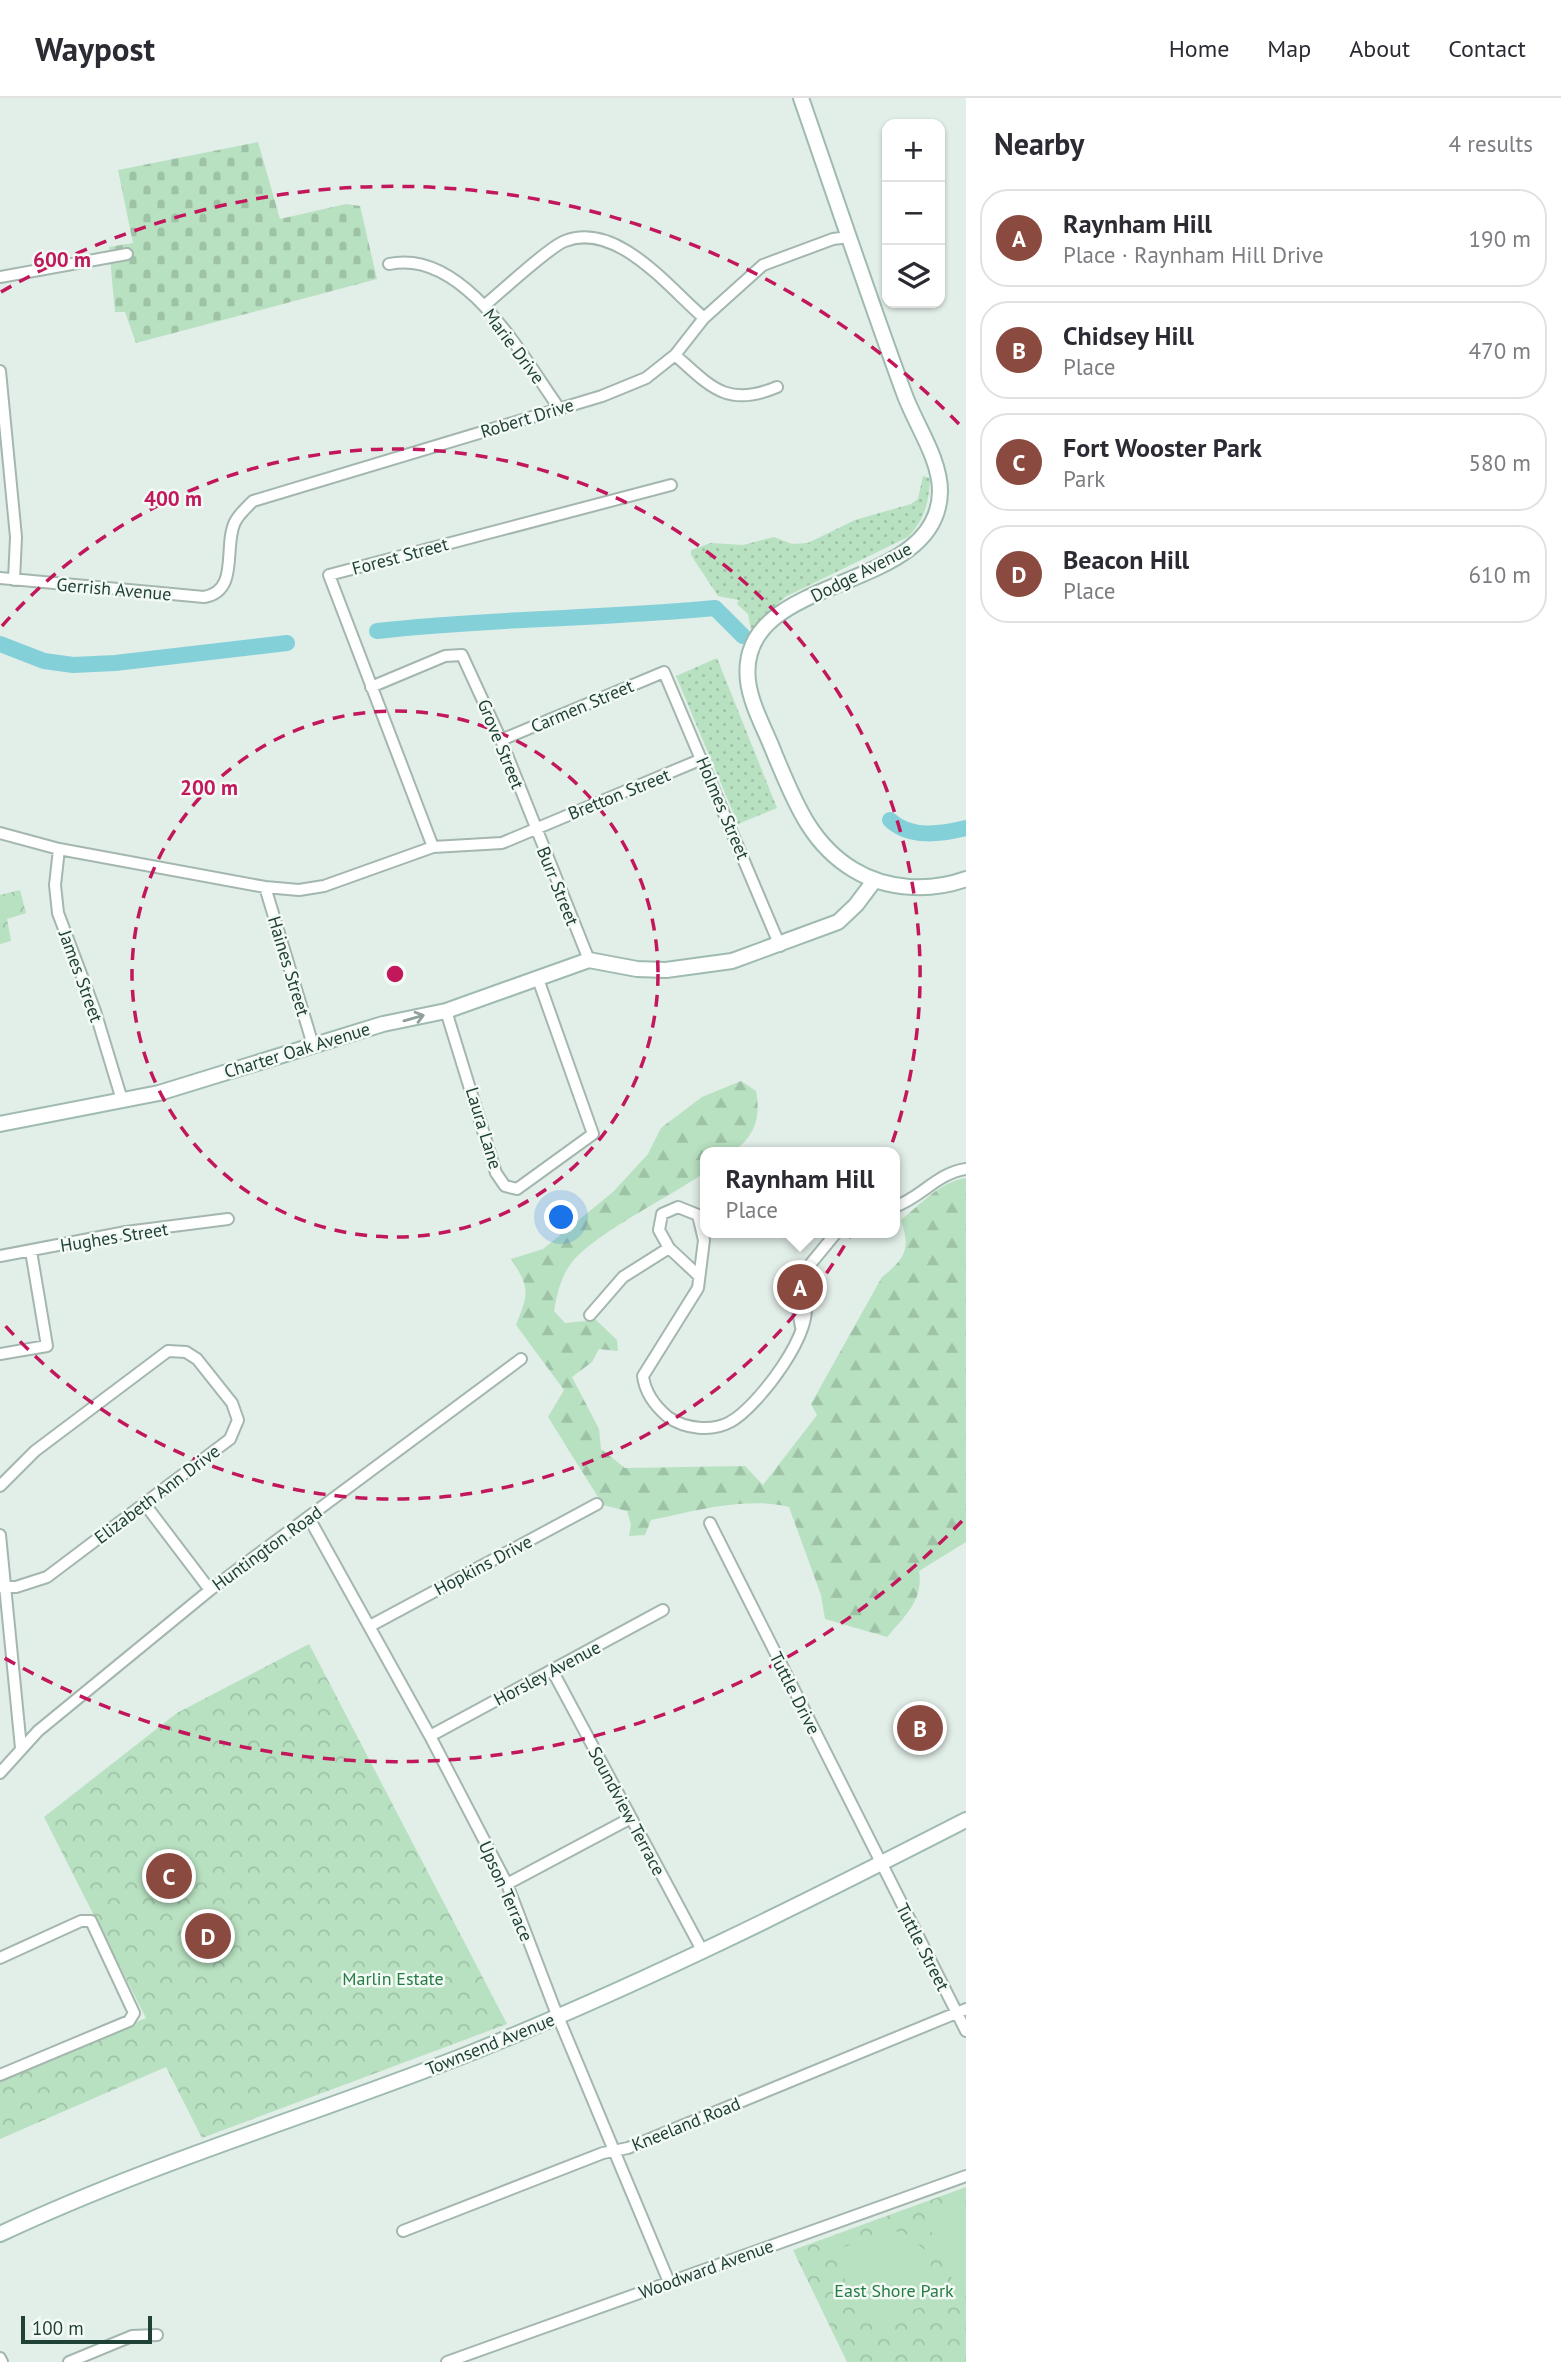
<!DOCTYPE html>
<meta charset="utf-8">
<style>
body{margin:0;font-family:"PT Sans",sans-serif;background:#f7f7f7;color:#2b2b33}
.controls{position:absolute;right:21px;top:21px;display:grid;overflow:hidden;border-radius:14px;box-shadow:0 2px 5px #0004}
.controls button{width:63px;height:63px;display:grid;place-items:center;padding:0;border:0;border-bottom:2px solid #e1e1e2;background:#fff;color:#2b2b33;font:35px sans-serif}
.scale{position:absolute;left:21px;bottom:18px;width:131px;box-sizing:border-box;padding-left:7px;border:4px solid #204136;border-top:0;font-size:19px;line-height:24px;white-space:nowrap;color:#204136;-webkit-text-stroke:5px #f3faf6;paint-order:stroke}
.you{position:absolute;left:562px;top:1120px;width:24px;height:24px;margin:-18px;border:5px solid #fff;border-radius:50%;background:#1a73e8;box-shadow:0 0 0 10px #1a73e833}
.badge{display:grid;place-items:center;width:46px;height:46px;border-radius:50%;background:#8a4a3f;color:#fff;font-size:23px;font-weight:700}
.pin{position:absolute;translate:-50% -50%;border:4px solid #fff;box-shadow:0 2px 7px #0006}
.popup{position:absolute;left:700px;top:1049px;width:200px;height:91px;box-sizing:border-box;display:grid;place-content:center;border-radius:14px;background:#fff;filter:drop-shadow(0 2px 5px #0005);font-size:23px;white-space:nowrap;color:#7c7c81}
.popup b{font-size:26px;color:#2b2b33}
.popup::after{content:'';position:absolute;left:50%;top:100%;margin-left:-14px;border:14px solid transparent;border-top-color:#fff}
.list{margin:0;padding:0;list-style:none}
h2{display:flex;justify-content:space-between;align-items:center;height:91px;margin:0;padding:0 28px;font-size:30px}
h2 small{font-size:23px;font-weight:400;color:#7c7c81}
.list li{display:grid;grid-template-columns:46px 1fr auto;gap:21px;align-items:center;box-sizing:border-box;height:98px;margin:0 14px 14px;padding:0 14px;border:2px solid #e1e1e2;border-radius:28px}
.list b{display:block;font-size:26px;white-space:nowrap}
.list p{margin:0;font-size:23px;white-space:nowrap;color:#7c7c81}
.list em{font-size:23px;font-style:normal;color:#7c7c81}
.icon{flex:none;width:38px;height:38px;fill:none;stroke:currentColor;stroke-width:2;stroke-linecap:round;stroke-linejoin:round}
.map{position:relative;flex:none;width:966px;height:2264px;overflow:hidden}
header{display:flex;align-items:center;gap:42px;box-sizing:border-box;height:98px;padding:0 35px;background:#fff;border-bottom:2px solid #e1e1e2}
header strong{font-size:33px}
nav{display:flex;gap:38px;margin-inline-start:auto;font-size:24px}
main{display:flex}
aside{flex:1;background:#fff}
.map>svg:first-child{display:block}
</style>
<header>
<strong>Waypost</strong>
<nav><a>Home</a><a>Map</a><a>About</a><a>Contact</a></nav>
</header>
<main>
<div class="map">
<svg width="966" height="2264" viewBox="0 0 966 2264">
<defs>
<pattern id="grass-dots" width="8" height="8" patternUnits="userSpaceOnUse" patternTransform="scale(1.75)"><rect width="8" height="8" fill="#b8e1c1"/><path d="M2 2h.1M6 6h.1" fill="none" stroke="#9ec2a6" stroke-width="1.8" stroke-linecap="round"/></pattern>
<pattern id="forest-firs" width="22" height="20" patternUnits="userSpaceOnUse" patternTransform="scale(1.75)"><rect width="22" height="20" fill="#b8e1c1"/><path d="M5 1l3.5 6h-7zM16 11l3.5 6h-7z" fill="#9ec2a6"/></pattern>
<pattern id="cemetery-stones" width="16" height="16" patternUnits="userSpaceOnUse" patternTransform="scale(1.75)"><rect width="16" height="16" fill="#b8e1c1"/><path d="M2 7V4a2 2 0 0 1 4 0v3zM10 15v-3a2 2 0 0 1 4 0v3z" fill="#9ec2a6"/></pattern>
<pattern id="park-crowns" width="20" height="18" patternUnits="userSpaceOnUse" patternTransform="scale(1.75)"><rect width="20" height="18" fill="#b8e1c1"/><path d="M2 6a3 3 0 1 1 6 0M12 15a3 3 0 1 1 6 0" fill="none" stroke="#9ec2a6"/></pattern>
</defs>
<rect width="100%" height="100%" fill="#e2eee8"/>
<!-- grass -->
<path fill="url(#grass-dots)" d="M923,378L930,380C929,404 925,421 908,439L785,499L751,532L748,516L737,506L739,502L718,498L691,457V452L711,445L743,447L774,439L792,446L808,445L855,422L911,406L918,401Z
M717,560L777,710L738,726L676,578Z"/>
<!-- forest -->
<path fill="url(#forest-firs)" d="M741,983L756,993C761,1020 755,1038 733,1054H706L705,1074C672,1098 591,1137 570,1167C560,1181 557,1197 554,1213L565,1225L596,1222L617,1242L618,1253L599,1251L592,1264L572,1279L599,1331L601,1351L625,1370L745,1368L763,1387L817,1317L811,1306L882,1179C905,1161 911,1151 901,1122C920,1107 941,1083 966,1080V1444L919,1473C924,1501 905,1518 887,1539L825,1521L821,1497L789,1409C745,1398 694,1413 651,1422L645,1437L629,1438L631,1427L627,1413L603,1407L548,1319L564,1292L516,1227C529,1195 530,1190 511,1161L543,1151L613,1094L648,1056L661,1030L702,999Z"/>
<!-- cemetery -->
<path fill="url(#cemetery-stones)" d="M258,44L280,121L346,106L360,108L377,181L136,245L125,214H115L109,149L133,145L118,72Z"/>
<!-- park -->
<path fill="url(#park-crowns)" d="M20,792L26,815L7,821L11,843L0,846V797Z
M309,1546L507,1926L202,2040L166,1969L0,2041V1982L146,1920L44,1719L177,1615Z
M966,2089V2264H847L793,2152Z"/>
<!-- garden -->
<path fill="#b8e1c1" d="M966,2104V2192L956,2190L925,2119Z
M902,2133L925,2152L943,2201L872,2227C849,2212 845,2177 836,2152L881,2135Z"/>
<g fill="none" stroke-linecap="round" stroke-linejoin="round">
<!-- river -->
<path stroke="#84d0d9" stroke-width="16" d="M377,533C490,520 603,521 715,510L743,538
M0,546L44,563L73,567L115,565L287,545
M890,722C910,741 941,736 966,730"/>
<!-- street casing -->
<g stroke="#a4b7af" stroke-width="14">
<path id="street" d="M389,166C464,150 522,258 559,310
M0,179L127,156
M485,207C501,194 549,149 565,143C617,123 668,189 704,220
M675,257C711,289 727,310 777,289
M0,273L16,439L14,482
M0,480L204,499C240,493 223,448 235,424C239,416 247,409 253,403L602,298L646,280L675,257L704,220L763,167L833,141L849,139
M371,589L445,558L462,557L501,642L589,862
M501,642L664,574L780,848
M0,735L59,751L265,789L299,792L324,788L433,749L502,745L702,661
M433,749L329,477L671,387
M59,751L55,787L58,815L95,913L122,1002
M265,789L313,947
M446,913L496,1075L505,1088L517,1091L593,1036L538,881
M894,1109C921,1100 937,1075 966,1071
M669,1150L699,1178
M0,1158L126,1134L228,1121
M590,1217L623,1179L669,1150L659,1132L662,1116L678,1109L698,1117L704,1142L698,1190L643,1278C645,1295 655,1308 668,1319C685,1331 712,1334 730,1324C757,1310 820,1228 803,1200
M801,1229L797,1206L803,1200L808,1169L836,1135
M0,1256L47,1248L31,1153
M0,1388L35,1353L168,1253L186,1254L197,1261L232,1305L238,1322L230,1341L47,1479L16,1489H0
M144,1405L210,1492
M309,1420L430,1638L507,1786L554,1909L669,2184
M710,1425L966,1933
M0,1437L21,1650
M370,1528L597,1406
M552,1572L703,1854
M430,1638L663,1512
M0,1675L38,1633L210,1492L521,1261
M507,1786L631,1720
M0,1860L81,1823H91L134,1915L129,1923L0,1977
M403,2133L603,2055L628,2050L966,1911
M0,2260L2,2264
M69,2264L132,2238L157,2237
M447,2264L966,2078"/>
</g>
<!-- secondary casing -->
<g stroke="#9fbbb0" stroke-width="18">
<path id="secondary" d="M801,0C835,98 868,197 904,295C915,326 940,360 940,393C939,499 735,472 748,583C751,608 766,633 775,657C794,702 810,746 854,772C887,792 930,794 966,781
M0,1026L159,995L383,926L446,913L589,862L637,871L666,872L732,863L838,824L856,807L874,783
M0,2136C153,2064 316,2016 473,1954C642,1886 804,1805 966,1722"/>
</g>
<!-- street -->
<use href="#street" stroke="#fff" stroke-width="10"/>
<!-- secondary -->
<use href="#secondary" stroke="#fff" stroke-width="14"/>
</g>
<!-- one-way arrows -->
<defs><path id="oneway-shaft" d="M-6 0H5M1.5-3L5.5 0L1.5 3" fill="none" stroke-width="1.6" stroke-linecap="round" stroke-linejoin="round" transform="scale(1.75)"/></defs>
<use stroke="#90a09a" href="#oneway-shaft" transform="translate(414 920) rotate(-16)"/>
<!-- distance rings -->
<g fill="none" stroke="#c2185b" stroke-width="3.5" stroke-dasharray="12 9">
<circle cx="395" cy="876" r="263"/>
<path d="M2 528A525 525 0 1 1 2 1224"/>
<path d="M962 1423A788 788 0 0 1 1 1558M1 194A788 788 0 0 1 962 329"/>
</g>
<g text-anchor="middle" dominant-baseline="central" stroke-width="5" stroke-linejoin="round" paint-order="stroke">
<!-- street labels -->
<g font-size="18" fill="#204136" stroke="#f3faf6">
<text transform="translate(514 248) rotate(53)">Marie Drive</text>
<text transform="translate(527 320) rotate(-17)">Robert Drive</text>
<text transform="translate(400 458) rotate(-15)">Forest Street</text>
<text transform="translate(861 474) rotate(-27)">Dodge Avenue</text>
<text transform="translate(114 491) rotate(5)">Gerrish Avenue</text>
<text transform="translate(582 608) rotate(-23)">Carmen Street</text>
<text transform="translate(501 646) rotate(68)">Grove Street</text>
<text transform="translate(619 696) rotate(-22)">Bretton Street</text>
<text transform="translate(723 710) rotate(67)">Holmes Street</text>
<text transform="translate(558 788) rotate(68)">Burr Street</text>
<text transform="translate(289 868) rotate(73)">Haines Street</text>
<text transform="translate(81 878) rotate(70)">James Street</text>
<text transform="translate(297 952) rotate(-17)">Charter Oak Avenue</text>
<text transform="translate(484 1030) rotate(73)">Laura Lane</text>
<text transform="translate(114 1139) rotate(-9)">Hughes Street</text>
<text transform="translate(157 1396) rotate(-37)">Elizabeth Ann Drive</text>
<text transform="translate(267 1450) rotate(-36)">Huntington Road</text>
<text transform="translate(483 1467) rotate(-28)">Hopkins Drive</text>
<text transform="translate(547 1575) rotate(-28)">Horsley Avenue</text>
<text transform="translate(795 1595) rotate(63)">Tuttle Drive</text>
<text transform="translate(627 1713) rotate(62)">Soundview Terrace</text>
<text transform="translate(506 1793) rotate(66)">Upson Terrace</text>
<text transform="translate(923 1849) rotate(63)">Tuttle Street</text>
<text transform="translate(490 1946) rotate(-22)">Townsend Avenue</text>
<text transform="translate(686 2026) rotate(-22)">Kneeland Road</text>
<text transform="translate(706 2171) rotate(-20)">Woodward Avenue</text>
</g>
<!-- park labels -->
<g font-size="18" fill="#257c43" stroke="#f3faf6">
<text x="393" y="1880">Marlin Estate</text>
<text x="894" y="2192">East Shore Park</text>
</g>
</g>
<circle cx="395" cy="876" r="10" fill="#c2185b" stroke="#f3faf6" stroke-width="3.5"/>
<g font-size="21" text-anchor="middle" font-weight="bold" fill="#c2185b" stroke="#f3faf6" stroke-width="5" stroke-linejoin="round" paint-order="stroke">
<text x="62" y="169">600 m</text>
<text x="173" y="408">400 m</text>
<text x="209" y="697">200 m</text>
</g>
</svg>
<div class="controls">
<button>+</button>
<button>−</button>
<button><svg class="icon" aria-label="layers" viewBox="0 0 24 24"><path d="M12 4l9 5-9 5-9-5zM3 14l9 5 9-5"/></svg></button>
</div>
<div class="scale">100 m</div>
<div class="you"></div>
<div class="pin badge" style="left:800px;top:1189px">A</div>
<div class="popup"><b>Raynham Hill</b>Place</div>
<div class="pin badge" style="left:920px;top:1630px">B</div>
<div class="pin badge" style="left:169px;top:1778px">C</div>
<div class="pin badge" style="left:208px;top:1838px">D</div>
</div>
<aside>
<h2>Nearby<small>4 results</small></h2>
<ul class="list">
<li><span class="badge">A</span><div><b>Raynham Hill</b><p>Place · Raynham Hill Drive</p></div><em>190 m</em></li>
<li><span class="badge">B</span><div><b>Chidsey Hill</b><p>Place</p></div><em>470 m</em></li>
<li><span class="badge">C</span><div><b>Fort Wooster Park</b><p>Park</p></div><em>580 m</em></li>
<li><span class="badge">D</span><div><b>Beacon Hill</b><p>Place</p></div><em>610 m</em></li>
</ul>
</aside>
</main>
